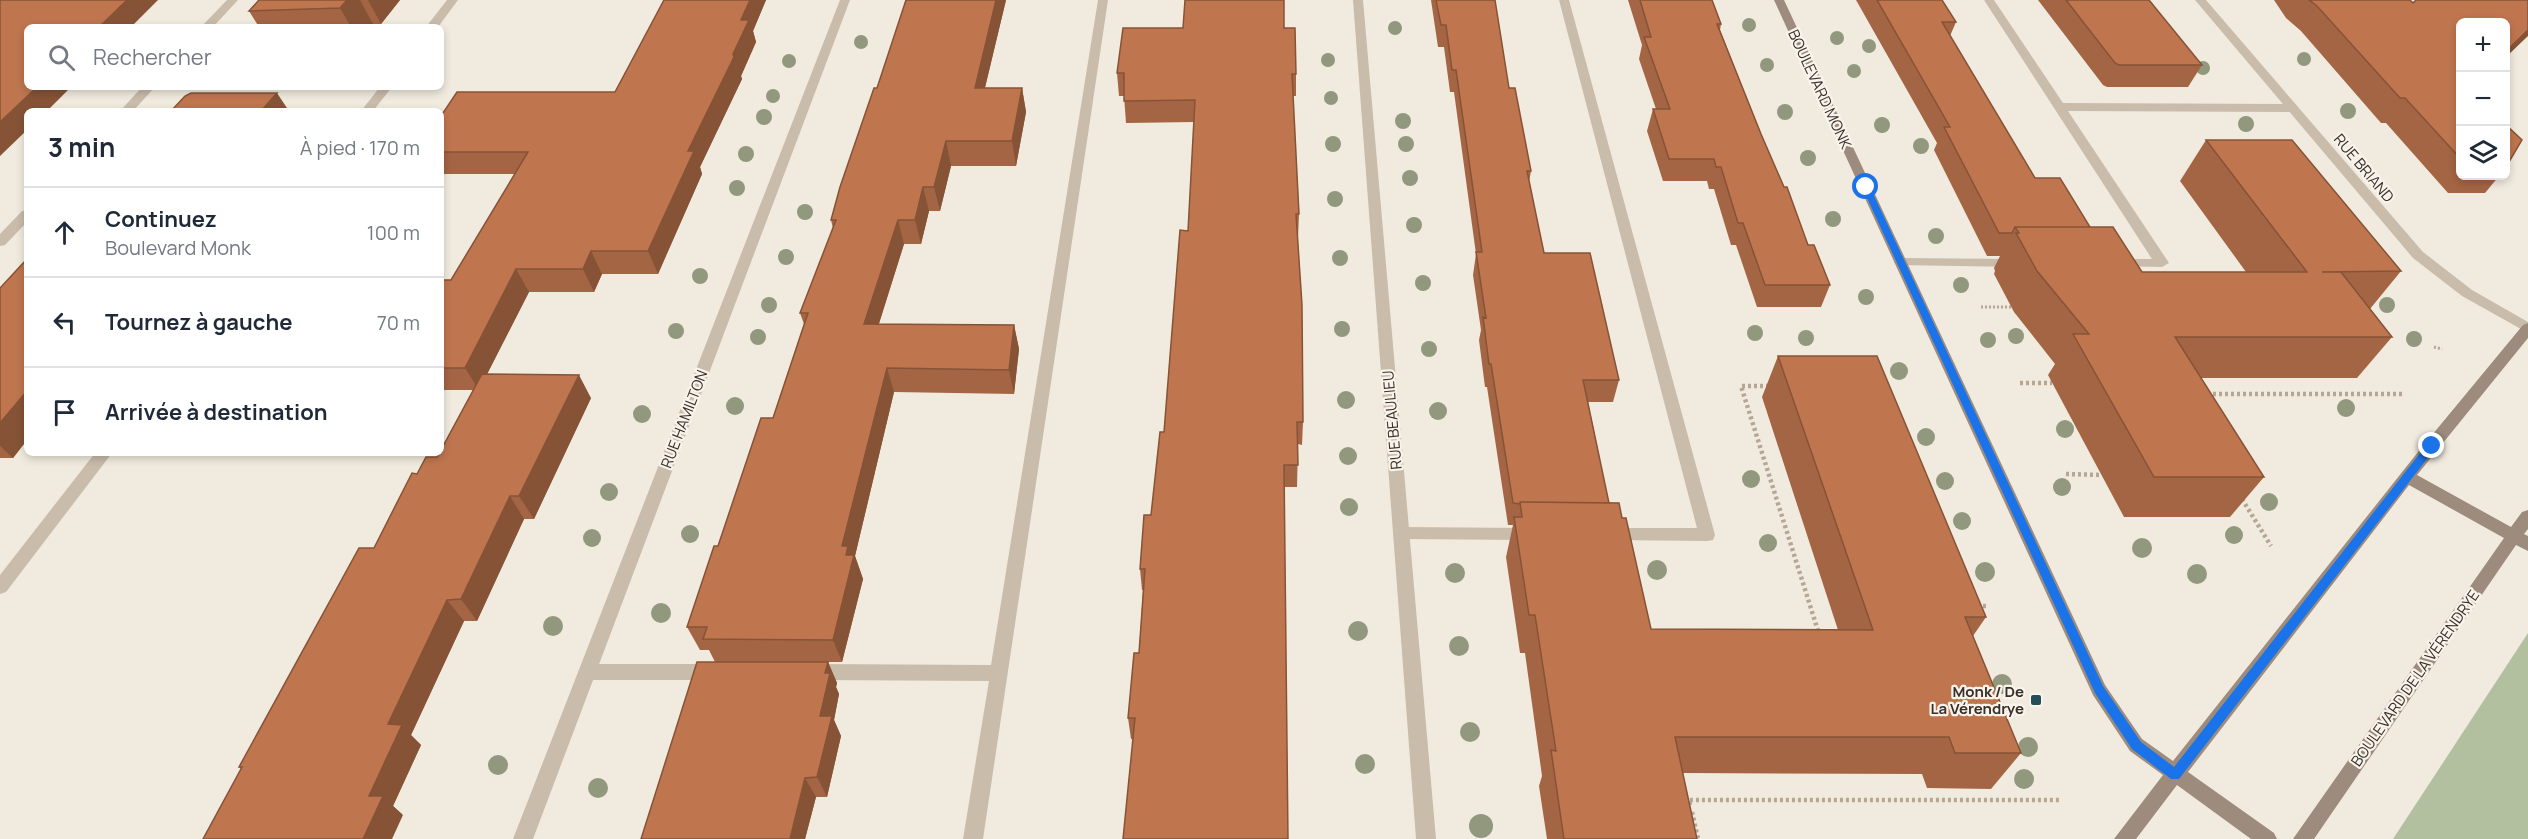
<!DOCTYPE html>
<html lang="fr">
<meta charset="utf-8">
<style>
body{margin:0;font-family:Manrope,sans-serif;background:#f6f6f7;color:#1f2937}
.controls{position:absolute;right:18px;top:18px;display:grid;overflow:hidden;border-radius:9px;box-shadow:0 3px 9px #0003}
.controls button{width:54px;height:54px;display:grid;place-items:center;padding:0;border:0;border-bottom:2px solid #e0e1e3;background:#fff;color:#1f2937;font:30px sans-serif}
.stop{position:absolute;width:18px;height:18px;margin:-14px;border:4px solid #1a73e8;border-radius:50%;background:#fff}
.stop.end{background:#1a73e8;border-color:#fff;box-shadow:0 2px 6px #0008}
.list{margin:0;padding:0;list-style:none}
h2{display:flex;justify-content:space-between;align-items:center;height:78px;margin:0;padding:0 24px;font-size:26px}
h2 small{font-size:20px;font-weight:400;color:#747a83}
.list li{display:grid;grid-template-columns:39px 1fr auto;gap:18px;align-items:center;box-sizing:border-box;height:90px;padding:0 24px;border-top:2px solid #e0e1e3}
.list b{display:block;font-size:22px;white-space:nowrap}
.list p{margin:0;font-size:20px;white-space:nowrap;color:#747a83}
.list em{font-size:20px;font-style:normal;color:#747a83}
.icon{flex:none;width:33px;height:33px;fill:none;stroke:currentColor;stroke-width:2;stroke-linecap:round;stroke-linejoin:round}
.map{position:relative;flex:none;width:2528px;height:839px;overflow:hidden}
.search{position:absolute;background:#fff;box-shadow:0 3px 9px #0003;left:24px;top:24px;width:420px;height:66px;display:flex;align-items:center;gap:15px;box-sizing:border-box;padding:0 21px;border-radius:9px;color:#747a83;font-size:22px}
.panel{position:absolute;background:#fff;box-shadow:0 3px 9px #0003;left:24px;top:108px;width:420px;height:348px;border-radius:9px}
.map>svg:first-child{display:block}
</style>
<div class="map">
<svg width="2528" height="839" viewBox="0 0 2528 839">
<rect width="100%" height="100%" fill="#f1ebdf"/>
<!-- green -->
<path fill="#b2c09f" d="M2528,633V839H2393Z"/>
<g fill="none" stroke-linecap="round" stroke-linejoin="round">
<!-- path-far1 -->
<path stroke="#b5a695" stroke-width="3" stroke-dasharray="2 2" stroke-linecap="butt" d="M1981,307H2012
M2434,347L2442,349"/>
<!-- path -->
<path stroke="#b5a695" stroke-width="4.5" stroke-dasharray="3 3" stroke-linecap="butt" d="M2020,383H2052
M1769,386H1741L1819,634
M2207,394H2402
M2066,474L2101,475
M2242,499L2271,546
M1977,606H1986
M1690,805L1689,800H2059
M1692,812L1698,839"/>
<!-- lane -->
<path fill="#c9bcab" fill-rule="evenodd" d="M447,0H458L438,27H426Z
M1098,0H1108L983,839H963L989,681L813,680L807,677L804,672L807,667L813,664L991,665Z
M1559,0H1569L1715,535L1713,540L1707,541L1610,540L1604,539L1602,534L1604,529L1610,528H1697Z
M1984,0H1994L2063,103L2291,104L2297,108L2291,112L2068,111L2169,263L2162,267L2111,266L2109,263L2116,259H2152Z
M380,87H392L373,111H361Z
M1901,258L2017,259L2024,263L2017,267L1896,265L1894,262Z
M95,453H112L6,592L0,594V575Z
M1401,527L1529,528L1535,529L1537,534L1535,539L1529,540L1401,539L1395,538L1393,533L1395,528Z
M587,664H714L720,667L723,672L720,677L714,680H587L581,677L578,672L581,667Z"/>
<!-- street -->
<path fill="#c9bcab" fill-rule="evenodd" d="M227,0H238L213,27H201Z
M840,0H850L533,839H513Z
M1353,0H1363L1436,839H1416Z
M2195,0H2206L2423,252L2472,290L2528,322V333L2462,296L2413,258Z
M142,87H155L133,111H120Z
M27,210V222L5,245L0,246V234L22,211Z"/>
<!-- secondary -->
<path fill="#9d8c7d" fill-rule="evenodd" d="M1774,0H1784L2105,685L2142,739L2173,761L2418,452L2523,325L2528,323V338L2417,475L2511,527L2522,512L2528,510V529L2524,534L2528,536V551L2516,545L2314,839H2293L2504,538L2409,485L2188,772L2274,833L2277,839H2251L2177,785L2136,839H2114L2163,775L2130,751L2093,695Z"/>
</g>
<!-- trees -->
<g fill="#91987e">
<circle cx="1749" cy="25" r="7"/>
<circle cx="1395" cy="28" r="7"/>
<circle cx="1837" cy="38" r="7"/>
<circle cx="861" cy="42" r="7"/>
<circle cx="1869" cy="46" r="7"/>
<circle cx="2304" cy="59" r="7"/>
<circle cx="1328" cy="60" r="7"/>
<circle cx="789" cy="61" r="7"/>
<circle cx="1767" cy="65" r="7"/>
<circle cx="2203" cy="68" r="7"/>
<circle cx="1854" cy="71" r="7"/>
<circle cx="773" cy="96" r="7"/>
<circle cx="1331" cy="98" r="7"/>
<circle cx="2348" cy="111" r="8"/>
<circle cx="1785" cy="112" r="8"/>
<circle cx="764" cy="117" r="8"/>
<circle cx="1403" cy="121" r="8"/>
<circle cx="2246" cy="124" r="8"/>
<circle cx="1882" cy="125" r="8"/>
<circle cx="1333" cy="144" r="8"/>
<circle cx="1406" cy="144" r="8"/>
<circle cx="1921" cy="146" r="8"/>
<circle cx="746" cy="154" r="8"/>
<circle cx="1808" cy="158" r="8"/>
<circle cx="1410" cy="178" r="8"/>
<circle cx="737" cy="188" r="8"/>
<circle cx="1335" cy="199" r="8"/>
<circle cx="805" cy="212" r="8"/>
<circle cx="1833" cy="219" r="8"/>
<circle cx="1414" cy="225" r="8"/>
<circle cx="1936" cy="236" r="8"/>
<circle cx="786" cy="257" r="8"/>
<circle cx="1340" cy="258" r="8"/>
<circle cx="700" cy="276" r="8"/>
<circle cx="1423" cy="283" r="8"/>
<circle cx="1961" cy="285" r="8"/>
<circle cx="1866" cy="297" r="8"/>
<circle cx="769" cy="305" r="8"/>
<circle cx="2387" cy="305" r="8"/>
<circle cx="1342" cy="329" r="8"/>
<circle cx="676" cy="331" r="8"/>
<circle cx="1755" cy="333" r="8"/>
<circle cx="2016" cy="336" r="8"/>
<circle cx="758" cy="337" r="8"/>
<circle cx="1806" cy="338" r="8"/>
<circle cx="2414" cy="339" r="8"/>
<circle cx="1988" cy="340" r="8"/>
<circle cx="1429" cy="349" r="8"/>
<circle cx="1899" cy="371" r="9"/>
<circle cx="1346" cy="400" r="9"/>
<circle cx="735" cy="406" r="9"/>
<circle cx="2346" cy="408" r="9"/>
<circle cx="1438" cy="411" r="9"/>
<circle cx="642" cy="414" r="9"/>
<circle cx="2065" cy="429" r="9"/>
<circle cx="1926" cy="437" r="9"/>
<circle cx="1348" cy="456" r="9"/>
<circle cx="1751" cy="479" r="9"/>
<circle cx="1945" cy="481" r="9"/>
<circle cx="2062" cy="487" r="9"/>
<circle cx="609" cy="492" r="9"/>
<circle cx="2269" cy="502" r="9"/>
<circle cx="1349" cy="507" r="9"/>
<circle cx="1962" cy="521" r="9"/>
<circle cx="690" cy="534" r="9"/>
<circle cx="2234" cy="535" r="9"/>
<circle cx="592" cy="538" r="9"/>
<circle cx="1768" cy="543" r="9"/>
<circle cx="2142" cy="548" r="10"/>
<circle cx="1657" cy="570" r="10"/>
<circle cx="1985" cy="572" r="10"/>
<circle cx="1455" cy="573" r="10"/>
<circle cx="2197" cy="574" r="10"/>
<circle cx="661" cy="613" r="10"/>
<circle cx="553" cy="626" r="10"/>
<circle cx="1358" cy="631" r="10"/>
<circle cx="1459" cy="646" r="10"/>
<circle cx="2002" cy="684" r="10"/>
<circle cx="1470" cy="732" r="10"/>
<circle cx="2028" cy="747" r="10"/>
<circle cx="1365" cy="764" r="10"/>
<circle cx="498" cy="765" r="10"/>
<circle cx="2024" cy="779" r="10"/>
<circle cx="598" cy="788" r="10"/>
<circle cx="1481" cy="826" r="12"/>
</g>
<!-- wall -->
<path fill="#a46544" d="M259,0H400L381,24H373L371,27H259L249,11Z
M664,0H766L753,31L756,42L741,76L742,79L700,167L702,174L658,274H602L594,292H529L487,374L591,398L534,519H524L477,621H464L411,735L421,745L393,806L403,815L241,769L239,767L374,548L417,474L437,457L473,390H441V280H451L515,174H441V116L615,92Z
M1006,0L985,88H1022L1026,112L1016,166H951L940,211H929L921,244H904L879,324L1014,325L1019,349L1014,394L894,392L855,556L863,579L842,662H828L837,683L836,687L839,694L834,720L841,736L827,797H816L805,839H641L715,662L709,650H700L687,627L718,546L773,418L804,324L800,313L833,228L831,220L877,88Z
M1431,0H1495L1509,88L1531,171L1529,182L1544,253L1619,380L1613,402H1588L1609,503L1622,518L1651,629L1838,630L1762,397L1778,356L1986,617L1973,636L2021,753L1991,789L1927,788L1922,774L1683,773L1697,839H1547L1539,786L1542,776L1525,653H1520L1506,557L1513,525H1508L1487,387H1485L1479,340L1481,330L1473,275L1476,254L1454,92H1450L1444,47H1438Z
M1628,0H1712L1721,24L1720,30L1761,134L1808,245L1830,285L1821,307H1757L1736,245H1731L1714,189H1709L1707,181H1663L1647,131L1653,109H1656L1639,59L1642,45Z
M1856,0H1942L1956,22L1950,36L2035,178L2142,272H2246L2180,181L2206,140L2401,271L2370,309L2392,337L2357,378H2201L2264,477L2230,517H2124L2048,375L2055,364L2014,312L1994,274L1995,271L1994,268L2000,256H1987L1934,150L1937,143Z
M2038,0H2149L2202,65L2188,87H2107L2103,85Z
M2274,0H2410L2413,3L2460,22V176H2499L2485,193H2448L2386,123H2381L2301,31L2286,18Z
M1284,28L1296,74V96H1293L1299,214L1298,237H1297L1303,422L1302,445L1298,444L1297,487H1285L1133,739H1131L1128,718L1139,653L1143,590H1142L1140,569L1151,515L1164,432L1188,231L1194,122L1126,123L1124,96H1119L1117,73Z
M27,259V440L13,458H0V288Z"/>
<!-- shaded-wall -->
<path fill="#865337" d="M127,0H158L131,27H99Z
M347,0H360L373,24L371,27H351L340,8Z
M368,0H400L381,24Z
M750,0H766L753,31L756,42L741,76L742,79L700,167L702,174L658,274L648,251L688,151L733,54L741,20Z
M996,0H1006L979,112L975,88Z
M2528,30V36L2505,58V52Z
M37,87H71L47,111H27V130L0,156V122Z
M1022,88L1026,112L1016,166L1012,141Z
M277,93L289,111H261Z
M946,141L951,166L940,211L934,187Z
M923,187L929,211L921,244L915,220Z
M898,220L904,244L871,348L864,324Z
M591,251L602,274L594,292L583,269Z
M516,269L529,292L479,390L465,368Z
M1014,325L1019,349L1014,394L1009,370Z
M887,368L894,392L855,556L863,579L842,662L833,640L842,546Z
M579,375L591,398L534,519L519,496Z
M27,391V440L13,458L0,446V423Z
M510,496L524,519L477,621L461,599Z
M447,600L464,621L411,735L421,745L393,806L403,815L392,839H363L369,796L388,724Z
M828,662L837,683L836,687L839,694L834,720L841,736L827,797L817,777L820,716L825,673Z
M805,778L816,797L805,839H790Z"/>
<!-- building -->
<path fill="#bf764f" stroke="#865337" stroke-width="1.5" d="M0,0H127L99,27H27V87H37L0,122Z
M259,0H347L340,8L249,11Z
M664,0H750L741,20H749L733,54L734,57L688,151H694L648,251H591L583,269H516L465,368H441V280H451L528,152H441V116L457,92H615Z
M906,0H996L975,88H1022L1012,141H946L934,187H923L915,220H898L864,324L1014,325L1009,370L887,368L842,546H848L846,555H854L833,640L703,639L707,627H687L714,546H718L761,418H773L808,313H800L836,220H831L840,187L874,88H877Z
M1185,0H1284V28H1295L1296,74H1292L1299,214H1296L1302,305L1303,422H1297L1298,465H1284L1288,839H1123L1135,718H1128L1134,653H1139L1145,569H1140L1144,515H1151L1160,432H1164L1180,230L1188,231L1195,100L1124,101V73H1117L1123,28H1183Z
M1436,0H1495L1509,88H1515L1531,171H1527L1544,253H1590L1619,380H1583L1609,503L1520,502V504L1513,503L1491,364H1489L1483,317L1486,318L1476,252H1482L1456,70H1452L1446,25H1441Z
M1640,0H1712L1721,24H1717L1761,134L1784,187H1787L1808,245H1814L1830,285H1765L1743,223H1738L1721,167H1716L1714,159H1669L1653,109H1670L1644,37H1651Z
M1877,0H1942L1956,22H1942L2035,178H2060L2090,227H2015L2012,233H1999L1944,127H1950Z
M2066,0H2149L2202,65H2119L2115,63Z
M2309,0H2410L2413,3L2416,0H2528V30L2505,52V22H2460V158L2405,98H2400L2317,6Z
M191,93H277L261,111H171L185,96Z
M2505,124L2522,140L2506,167H2505Z
M2206,140H2292L2401,271L2322,272H2341L2392,337H2175L2264,477H2154L2073,334H2089L2037,271L2016,233H2019L2015,227H2113L2142,272H2307Z
M27,259V391L0,423V288Z
M1778,356H1877L1986,617H1965L2021,753H1955L1949,737H1675L1697,839H1564L1551,750L1556,751L1535,615H1529L1514,517H1522L1520,502L1619,503L1622,518H1626L1651,629L1873,630Z
M482,374L579,375L519,496H510L461,599L447,600L388,724L402,725L369,796H383L363,839H203L242,767H239L359,548H374L412,473L417,474L426,457H437L440,453H441V450Z
M697,662H828L825,673H830L820,716H832L817,777L805,778L790,839H641Z"/>
<!-- route -->
<path fill="#1a73e8" d="M1866,184L1870,187L2103,686L2141,742L2174,767L2428,443H2435L2437,446L2179,779H2171L2132,749L2095,693L1862,187Z"/>
<!-- markers -->
<rect fill="#224e57" stroke="#f9f4eb" stroke-width="2" x="2030" y="694" width="12" height="12" rx="3"/>
<g text-anchor="middle" dominant-baseline="central" stroke-width="4.5" stroke-linejoin="round" paint-order="stroke">
<!-- street labels -->
<g font-size="15" fill="#37302a" stroke="#f9f4eb">
<text transform="translate(1820 89) rotate(65)">BOULEVARD MONK</text>
<text transform="translate(2364 168) rotate(50)">RUE BRIAND</text>
<text transform="translate(684 419) rotate(-69)">RUE HAMILTON</text>
<text transform="translate(1392 420) rotate(-95)">RUE BEAULIEU</text>
<text transform="translate(2415 678) rotate(-55)">BOULEVARD DE LA VÉRENDRYE</text>
</g>
<!-- poi labels -->
<g font-size="15" font-weight="bold" fill="#37302a" stroke="#f9f4eb" text-anchor="end">
<text x="2024" y="691">Monk / De<tspan x="2024" dy="17">La Vérendrye</tspan></text>
</g>
</g>
</svg>
<div class="controls">
<button>+</button>
<button>−</button>
<button><svg class="icon" aria-label="layers" viewBox="0 0 24 24"><path d="M12 4l9 5-9 5-9-5zM3 14l9 5 9-5"/></svg></button>
</div>
<div class="stop" style="left:1866px;top:187px"></div>
<div class="stop end" style="left:2432px;top:446px"></div>
<div class="search"><svg class="icon" aria-label="search" viewBox="0 0 24 24"><circle cx="10" cy="10" r="6"/><path d="M15 15l6 6"/></svg>Rechercher</div>
<section class="panel">
<h2>3 min<small>À pied · 170 m</small></h2>
<ul class="list">
<li><svg class="icon" aria-label="ahead" viewBox="0 0 24 24"><path d="M12 20V5M6 11l6-6 6 6"/></svg><div><b>Continuez</b><p>Boulevard Monk</p></div><em>100 m</em></li>
<li><svg class="icon" aria-label="left" viewBox="0 0 24 24"><path d="M17 20v-9H6M10 6l-5 5 5 5"/></svg><div><b>Tournez à gauche</b></div><em>70 m</em></li>
<li><svg class="icon" aria-label="arrive" viewBox="0 0 24 24"><path d="M6 21V4h12l-3 4 3 4H6"/></svg><div><b>Arrivée à destination</b></div></li>
</ul>
</section>
</div>
